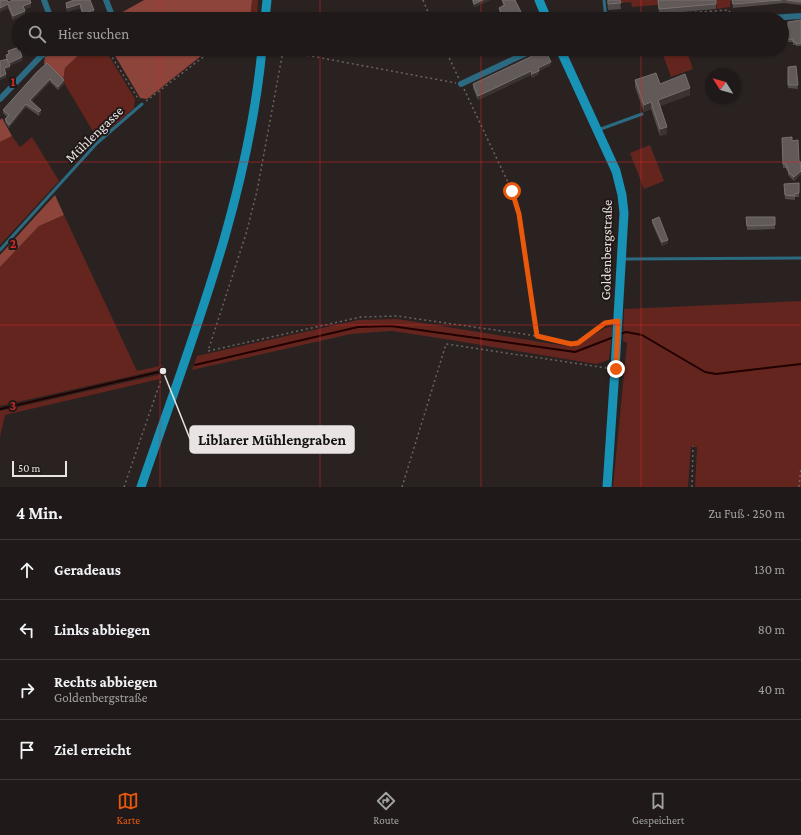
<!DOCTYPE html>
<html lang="de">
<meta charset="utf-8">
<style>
body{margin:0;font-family:"Crimson Pro",serif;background:#2c2726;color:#f1f3f6}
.compass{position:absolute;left:705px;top:68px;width:36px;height:36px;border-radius:50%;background:#1f1a19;box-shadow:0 1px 3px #0004;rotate:307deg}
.scale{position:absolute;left:12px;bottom:10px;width:55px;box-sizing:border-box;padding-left:4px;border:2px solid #e9e4e3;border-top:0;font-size:11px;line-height:14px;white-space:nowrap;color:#e9e4e3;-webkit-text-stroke:3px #201918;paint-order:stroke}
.stop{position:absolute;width:12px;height:12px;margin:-9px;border:3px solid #ea580c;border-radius:50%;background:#fff}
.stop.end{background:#ea580c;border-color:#fff;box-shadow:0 1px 4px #0008}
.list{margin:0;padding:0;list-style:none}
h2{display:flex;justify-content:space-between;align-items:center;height:52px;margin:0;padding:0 16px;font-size:17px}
h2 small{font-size:13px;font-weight:400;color:#a1a1a2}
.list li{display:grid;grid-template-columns:26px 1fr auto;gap:12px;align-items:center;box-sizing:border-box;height:60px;padding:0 16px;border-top:1px solid #3c3838}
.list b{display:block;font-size:15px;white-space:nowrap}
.list p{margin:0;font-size:13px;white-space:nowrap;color:#a1a1a2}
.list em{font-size:13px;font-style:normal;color:#a1a1a2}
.icon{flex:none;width:22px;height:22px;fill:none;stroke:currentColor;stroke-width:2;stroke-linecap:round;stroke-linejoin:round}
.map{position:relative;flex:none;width:801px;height:487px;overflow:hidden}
.search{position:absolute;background:#1f1a19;box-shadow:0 1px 3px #0004;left:12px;right:12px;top:12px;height:44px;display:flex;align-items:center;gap:10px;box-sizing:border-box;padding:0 14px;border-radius:22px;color:#a1a1a2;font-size:15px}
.sheet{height:292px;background:#1f1a19}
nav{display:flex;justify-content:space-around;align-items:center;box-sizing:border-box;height:56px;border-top:1px solid #3c3838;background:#1f1a19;font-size:11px;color:#a1a1a2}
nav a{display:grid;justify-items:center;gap:2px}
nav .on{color:#ea580c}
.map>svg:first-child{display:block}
</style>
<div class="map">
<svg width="801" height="487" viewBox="0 0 801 487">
<rect width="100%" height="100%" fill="#292221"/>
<!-- green -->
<path fill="#63251d" d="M252,0H258L257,19H250Z
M621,0H731L730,7L717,9L716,0L632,7L631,2L621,3Z
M85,49H105L135,99L134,108L98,140L63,81L65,68Z
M661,49H686L693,69L671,77Z
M12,136L20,147L32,137L59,181L0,245V142Z
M650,145L664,181L644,189L630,153Z
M64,215L137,371L164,365L163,369L0,406V267L39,226Z
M801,301V487H695L697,447L691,446L688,487H613L627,343L623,341L624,309Z
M397,319L573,347L605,328L613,326L609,360L596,364L445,339L392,331L351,334L192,370L197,356L358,320Z
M162,374L160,379L5,415L0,437V411Z"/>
<!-- forest -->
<path fill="#8d443a" d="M144,0H252L250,19H110Z
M65,49H85L65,68L63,81L44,64L45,57L58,50Z
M111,49H212L206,52L147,99L140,98L139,96Z
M2,118L12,136L0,142V120Z
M55,195L64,215L39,226L0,267V255Z"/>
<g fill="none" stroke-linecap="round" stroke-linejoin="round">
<!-- stream -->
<path stroke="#210100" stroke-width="2" d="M620,334L626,332L642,335L705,372L716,374L801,364
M195,365L358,327L391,326L575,352L614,337
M0,409L163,371"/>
<!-- path -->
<path stroke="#6b6463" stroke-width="1.5" stroke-dasharray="2 3" stroke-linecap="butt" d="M423,0L431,19
M610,18L729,10L732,19
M107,49L139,100
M273,49L456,83
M445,49L459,79
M283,51L257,191L246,234L208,351L361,317L397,316L537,336L571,344L578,343L605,323H609
M464,89L512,191L519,214L537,336
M146,101L211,51L218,49
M124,487L161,380
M402,487L446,344L607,368
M692,487L693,446
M799,487L801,467"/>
<!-- lane -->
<path stroke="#2b6a80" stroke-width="3" d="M604,0L606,19
M598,130L642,114
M0,250L97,143L142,104
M622,259L801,258"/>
<!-- street -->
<path stroke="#2b6a80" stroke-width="6" d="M44,0L51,19
M100,19L111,13L106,0
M756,19L801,16
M461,84L535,49
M0,99L41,56L51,49"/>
<!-- secondary -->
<path stroke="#1892b5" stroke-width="9" d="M539,0L547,19
M265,19L267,0
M560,49L616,171L622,195L624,213L615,369L607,487
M141,487C190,344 248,200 262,49"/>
</g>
<!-- wall -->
<path fill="#514a49" d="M0,0L8,2L31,7L24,9L25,15L13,20L8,8L0,12Z
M74,0L94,14L83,17L80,8L67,12L66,7V3Z
M472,0H490L474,7Z
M502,0H515L522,14L527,18L533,19H504V18H502L499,11V8L503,5L502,2Z
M607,0H620L621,9L608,10Z
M658,0L716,4V9L659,14Z
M732,0H801V5L784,3L733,8Z
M801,20V46H796V45H793V42H782V31H788Z
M589,49H606V50L590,51Z
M551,65L539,71V74L532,78L531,75L478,100L473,88V84Z
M796,66L798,89L788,88V67Z
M37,72L64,84L58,90L50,82L32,101L41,113L39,116L26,107L9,128L5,122V119L7,117L3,113V110Z
M635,80L690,95L660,106L667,134L660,136L651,109L644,112L635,87Z
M782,138L792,141L799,162H801V174L794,181L788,175V170H786V168H783Z
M799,183V197H795V200L785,199L784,184Z
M746,217H775V229L747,230Z
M652,220L668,243L662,246L652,223Z"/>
<!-- shaded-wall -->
<path fill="#3a3332" d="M483,0H490L474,7V4Z
M31,3V7L23,10V6Z
M8,4V8L0,12V8Z
M80,4V8L67,12V8Z
M94,10V14L83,17V14Z
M25,11V15L13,20V16Z
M22,57V61L9,66V63Z
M551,62V65L538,71V68Z
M10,66V69L4,71V68Z
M531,71V75L478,100V96Z
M539,71V74L532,78V74Z
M6,74V78L0,80V77Z
M50,79V82L30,103V100Z
M64,80V84L58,90V87Z
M690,88V95L658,107V100Z
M651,102V109L644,112V105Z
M26,104V107L9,128V125Z
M41,110V113L39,116V112Z
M667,127V134L660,136V129Z
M801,171V174L794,181V177Z
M668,240V243L662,246V242Z"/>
<!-- building -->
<path fill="#625a59" stroke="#77706f" d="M0,0H7L8,2L13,0H30L31,3L23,6L25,11L13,16L8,4L0,8Z
M74,0H90L94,10L83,14L80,4L67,8L66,3Z
M473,0H483L474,4Z
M502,0H515L522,14L525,13L527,18L532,16L533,19H506L504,14L502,15L499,8L505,5Z
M608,0H620L621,3L608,4Z
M658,0H716V4L659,9Z
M732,0H781L733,4Z
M787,0H801V2Z
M801,20V43L796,44V42H793V39L782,40V31H788V22Z
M19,47L22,57L9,63L10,66L4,68L6,74L0,77V61L7,59L8,62L6,55L9,54L8,51Z
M545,50L551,62L538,68L539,71L532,74L531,71L478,96L473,84Z
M47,63L64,80L58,87L50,79L30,100L41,110L39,112L26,104L9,125L5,119L9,115L3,110L37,72Z
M796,66L798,85H788V67Z
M656,73L660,84L685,74L690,88L658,100L667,127L660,129L651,102L644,105L635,80Z
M792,137V141L798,140L799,162H801V171L794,177L788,172V167H786V164H783L782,138Z
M799,183V193L794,194L795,196L785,195L784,184Z
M659,217L668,240L662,242L652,220Z
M746,217H775V225L747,226Z"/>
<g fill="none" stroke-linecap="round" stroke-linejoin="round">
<!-- route -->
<path stroke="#ea580c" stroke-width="5" d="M512,191L519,214L537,336L571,344L578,343L605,323L618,321L616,369"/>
</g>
<!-- grid -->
<path fill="none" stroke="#d62828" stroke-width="1" stroke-opacity="0.55" d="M160,0V19M320,0V19M481,0V19M641,0V19M160,49V487M320,49V487M481,49V487M641,49V487M0,162H801M0,325H801"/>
<g text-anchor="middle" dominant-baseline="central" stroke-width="4" stroke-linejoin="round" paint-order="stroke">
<!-- street labels -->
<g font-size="14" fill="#e9e4e3" stroke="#201918">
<text transform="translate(94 134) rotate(-44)">Mühlengasse</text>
<text transform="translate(606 250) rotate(-89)">Goldenbergstraße</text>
</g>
</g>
<g font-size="13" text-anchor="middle" font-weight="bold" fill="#d62828" stroke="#201918" stroke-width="4" stroke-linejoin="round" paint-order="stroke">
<text x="13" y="86">1</text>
<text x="13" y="248">2</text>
<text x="13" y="410">3</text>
</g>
<!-- callouts -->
<path fill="none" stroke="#e9e4e3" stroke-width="1.5" d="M163 371L190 439"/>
<circle fill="#e9e4e3" stroke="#201918" stroke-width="1.5" cx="163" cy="371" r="4"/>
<rect fill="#e9e4e3" stroke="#e9e4e3" stroke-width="1.5" x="190" y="426" width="164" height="27" rx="4"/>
<g font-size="15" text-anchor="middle" font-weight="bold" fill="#111">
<text x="272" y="445">Liblarer Mühlengraben</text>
</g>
</svg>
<svg class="compass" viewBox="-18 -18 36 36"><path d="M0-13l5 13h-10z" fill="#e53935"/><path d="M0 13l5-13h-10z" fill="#a1a1a2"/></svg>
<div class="scale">50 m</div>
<div class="stop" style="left:512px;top:191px"></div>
<div class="stop end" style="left:616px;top:369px"></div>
<div class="search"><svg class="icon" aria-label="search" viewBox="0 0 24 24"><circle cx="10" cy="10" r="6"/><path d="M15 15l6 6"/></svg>Hier suchen</div>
</div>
<section class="sheet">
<h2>4 Min.<small>Zu Fuß · 250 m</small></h2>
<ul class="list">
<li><svg class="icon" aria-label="ahead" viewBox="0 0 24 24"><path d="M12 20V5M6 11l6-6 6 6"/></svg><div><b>Geradeaus</b></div><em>130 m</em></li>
<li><svg class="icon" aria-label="left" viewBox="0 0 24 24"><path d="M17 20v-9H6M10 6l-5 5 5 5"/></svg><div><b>Links abbiegen</b></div><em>80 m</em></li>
<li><svg class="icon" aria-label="right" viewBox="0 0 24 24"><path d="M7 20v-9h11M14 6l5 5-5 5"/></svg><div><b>Rechts abbiegen</b><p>Goldenbergstraße</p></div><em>40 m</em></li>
<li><svg class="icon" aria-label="arrive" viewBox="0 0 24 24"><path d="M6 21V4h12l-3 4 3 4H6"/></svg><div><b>Ziel erreicht</b></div></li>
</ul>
</section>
<nav>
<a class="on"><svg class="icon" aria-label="map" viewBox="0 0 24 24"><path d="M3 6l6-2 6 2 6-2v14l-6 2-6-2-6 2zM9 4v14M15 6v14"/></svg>Karte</a>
<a><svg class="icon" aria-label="directions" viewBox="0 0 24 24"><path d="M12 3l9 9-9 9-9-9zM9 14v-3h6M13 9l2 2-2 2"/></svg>Route</a>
<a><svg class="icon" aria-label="saved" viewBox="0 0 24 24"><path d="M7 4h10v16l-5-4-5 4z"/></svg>Gespeichert</a>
</nav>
